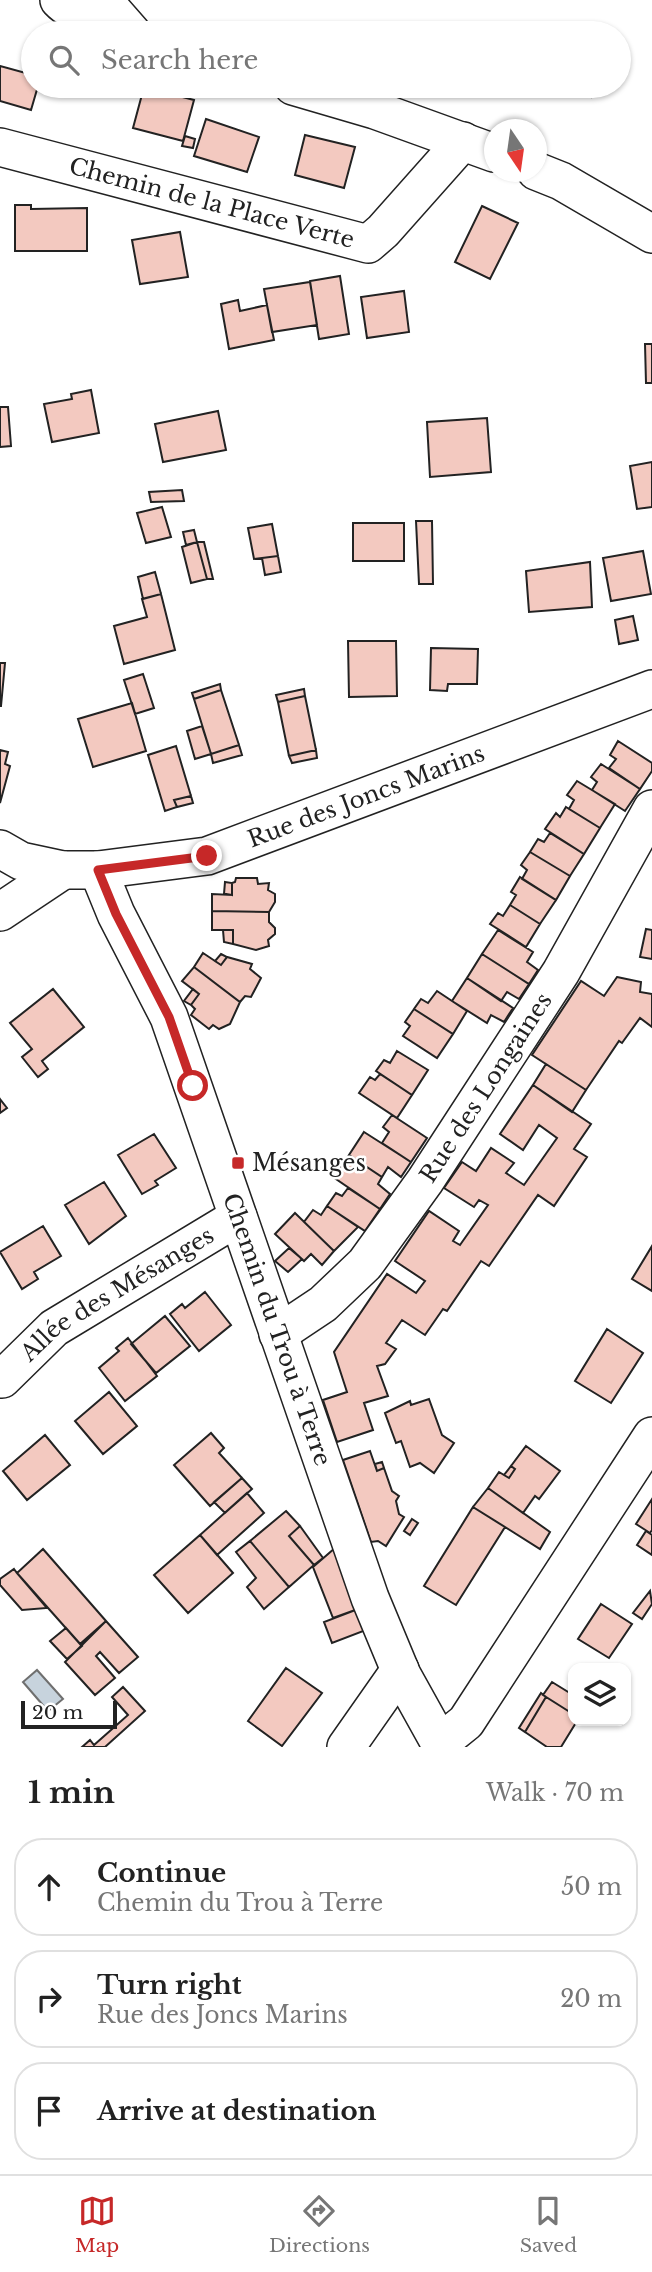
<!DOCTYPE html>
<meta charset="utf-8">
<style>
body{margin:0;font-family:"Libre Baskerville",serif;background:#f6f6f6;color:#222}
.controls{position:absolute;right:21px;bottom:21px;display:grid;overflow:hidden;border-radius:14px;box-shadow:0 2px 5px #0004}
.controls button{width:63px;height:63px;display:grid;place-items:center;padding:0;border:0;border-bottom:2px solid #e0e0e0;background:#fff;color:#222;font:35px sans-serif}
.compass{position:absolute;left:484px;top:119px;width:63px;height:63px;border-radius:50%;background:#fff;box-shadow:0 2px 5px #0004;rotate:167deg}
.scale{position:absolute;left:21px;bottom:18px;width:96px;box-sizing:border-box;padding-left:7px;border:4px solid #222;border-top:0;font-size:19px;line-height:24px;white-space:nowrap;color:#222;-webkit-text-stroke:5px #fff;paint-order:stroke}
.stop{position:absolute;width:21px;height:21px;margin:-16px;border:5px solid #c62828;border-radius:50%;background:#fff}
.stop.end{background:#c62828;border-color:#fff;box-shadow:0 2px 7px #0008}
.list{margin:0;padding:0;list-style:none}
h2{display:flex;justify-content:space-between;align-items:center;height:91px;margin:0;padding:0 28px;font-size:30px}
h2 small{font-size:23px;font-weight:400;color:#767676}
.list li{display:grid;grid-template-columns:46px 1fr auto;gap:21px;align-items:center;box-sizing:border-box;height:98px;margin:0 14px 14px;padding:0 14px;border:2px solid #e0e0e0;border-radius:28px}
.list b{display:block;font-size:26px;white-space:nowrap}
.list p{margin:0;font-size:23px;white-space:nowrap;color:#767676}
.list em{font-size:23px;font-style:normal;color:#767676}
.icon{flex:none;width:38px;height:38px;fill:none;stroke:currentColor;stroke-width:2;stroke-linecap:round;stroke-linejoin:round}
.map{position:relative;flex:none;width:652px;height:1747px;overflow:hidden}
.search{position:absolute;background:#fff;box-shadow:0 2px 5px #0004;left:21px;right:21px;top:21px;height:77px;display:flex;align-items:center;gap:18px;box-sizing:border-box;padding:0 24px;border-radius:38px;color:#767676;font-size:26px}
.sheet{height:427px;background:#fff}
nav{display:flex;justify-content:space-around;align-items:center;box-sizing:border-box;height:98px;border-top:2px solid #e0e0e0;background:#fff;font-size:19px;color:#767676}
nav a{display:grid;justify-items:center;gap:4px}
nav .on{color:#c62828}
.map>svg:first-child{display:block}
</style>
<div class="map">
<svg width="652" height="1747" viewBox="0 0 652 1747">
<rect width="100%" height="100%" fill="#fff"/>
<!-- water -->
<path fill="#c7d3dd" stroke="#6f6f6f" stroke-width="2" d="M37,1670L63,1699L48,1711L23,1682Z"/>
<!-- building -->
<path fill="#f3c9c0" stroke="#222" stroke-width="2" d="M0,66L33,75V86H38L31,110L0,101Z
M535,86H593L591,97Z
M144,87L194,100L183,141L133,128Z
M206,119L259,137L247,172L194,156Z
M305,135L355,147L344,188L295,175Z
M185,136L195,139L193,148L182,146Z
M15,205H31V209L87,208V251H15Z
M482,206L518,223L490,279L455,262Z
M180,232L188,277L140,284L132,240Z
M340,276L349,334L319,339L310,281Z
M310,282L317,325L272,332L264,289Z
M404,291L409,332L367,338L361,297Z
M238,300L240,311L267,305L274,340L229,349L221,304Z
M645,344H652V383H646Z
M91,390L99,433L52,442L44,404L72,399L71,394Z
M0,407H8L11,446L0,447Z
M218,411L226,450L163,462L155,424Z
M487,418L491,472L430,477L427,422Z
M652,462V507L637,509L630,466Z
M182,490L184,501L151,502L149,492Z
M162,507L171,537L146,543L137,513Z
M416,521H432L433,584H419Z
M353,523H404V561H353Z
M272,524L278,556L254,559L248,528Z
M194,530L197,542L186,545L183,532Z
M197,542L207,579L191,583L182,547Z
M197,542H204L213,579H207Z
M643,551L651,594L611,601L603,558Z
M278,556L281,572L265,575L262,558Z
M590,562L592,607L529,612L526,571Z
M155,572L161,594L143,599L138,577Z
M161,594L175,650L124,664L114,626L147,617L142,599Z
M633,616L638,640L619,644L615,620Z
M348,641H396L397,696L349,697Z
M431,648L478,649L477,684H448L447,691L430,690Z
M0,663H5L1,706H0Z
M143,674L154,708L135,714L124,680Z
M220,684L221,690L194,699L192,693Z
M304,689L305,696L278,702L276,695Z
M221,690L239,745L211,754L194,699Z
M305,696L316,750L289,756L278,702Z
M132,703L146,751L93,767L78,719Z
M202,726L211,754L195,759L187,731Z
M618,741L652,763V771L640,789L609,768L616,759L610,755Z
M239,745L242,755L213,763L211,754Z
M176,746L191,796L174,800L177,807L165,811L148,755Z
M0,750L8,752L5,764L10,766L0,803Z
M316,750L317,758L292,763L289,756Z
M601,764L640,789L625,811L592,790L597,782L591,777Z
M577,781L615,804L600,828L569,809L574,800L567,795Z
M191,796L193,803L177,807L174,800Z
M566,807L600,828L584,854L545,829L556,813L560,817Z
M550,833L584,854L570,876L530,852L538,839L544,842Z
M530,852L570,876L556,900L522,879L527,870L521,865Z
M520,877L556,900L540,924L510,905L516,895L511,892Z
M236,878H257L258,884L269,883L268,890L275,894V902L269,912L212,911V894L232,895V883L235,882Z
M225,882L232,883V895L224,894Z
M510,905L540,924L526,947L490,924L498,913L503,916Z
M212,911L269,912V922L275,928V934L268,940L269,946L256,950L233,944V930H212Z
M646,929L652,930V959L640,957Z
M223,930H233V944L224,942Z
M498,930L533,952L527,962L538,970L529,984L482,954Z
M203,953L221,965L227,957L252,964L250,969L261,978L251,997L245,996L240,1002L194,967Z
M221,954L227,957L221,965L215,961Z
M482,954L529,984L519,999L507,992L501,1001L467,978Z
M194,967L240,1002L230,1024L219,1029L213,1025L209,1029L191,1015L195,1009L191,1005L199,994L182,981Z
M617,977L641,982L640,992L652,994V1027L640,1018L622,1043L619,1041L586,1090L532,1055L581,981L604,996Z
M467,978L513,1008L504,1022L491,1015L487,1023L452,1001Z
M53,989L84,1027L42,1061L48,1069L38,1077L22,1057L32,1049L10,1023Z
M193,989L199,994L191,1005L184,1001Z
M437,991L467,1011L453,1034L414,1009L421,999L428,1003Z
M414,1009L453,1034L437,1058L403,1036L410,1026L405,1022Z
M397,1051L428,1070L412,1095L376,1071L384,1060L390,1063Z
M546,1064L586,1090L572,1112L533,1085Z
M380,1074L412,1095L397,1118L359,1093L370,1077L375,1080Z
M533,1085L591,1124L574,1149L587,1157L554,1206L538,1195L489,1266L481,1261L447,1311L443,1309L425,1335L402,1320L386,1343L396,1349L385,1364L377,1366L388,1396L364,1403L373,1430L337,1442L323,1400L347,1392L334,1352L387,1274L416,1293L425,1281L395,1261L429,1211L459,1231L453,1241L460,1245L488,1205L479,1200L474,1207L444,1188L462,1162L476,1171L491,1148L514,1163L506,1173L524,1185L557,1138L539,1125L523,1150L500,1134Z
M0,1099L7,1108L0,1113Z
M392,1115L427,1138L411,1162L382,1143L389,1132L383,1127Z
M364,1132L411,1162L401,1177L388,1167L382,1177L349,1155Z
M154,1134L176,1168L155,1181L158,1185L142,1194L118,1155Z
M349,1155L382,1177L378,1184L390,1194L380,1209L333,1177Z
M104,1182L126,1216L89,1244L65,1205Z
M348,1188L380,1209L365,1231L327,1206L336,1193L342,1196Z
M327,1206L358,1227L334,1251L304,1222L313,1210L321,1215Z
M295,1213L334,1251L322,1265L311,1254L304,1261L275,1234Z
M43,1226L61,1256L34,1272L38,1279L22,1289L0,1252Z
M652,1246V1291L632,1279Z
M289,1248L302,1259L288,1272L275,1261Z
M205,1292L231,1325L199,1351L170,1314L182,1304L185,1308Z
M165,1316L190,1346L156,1373L131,1344Z
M607,1329L643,1353L611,1403L575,1381Z
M128,1338L157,1376L125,1401L99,1368L119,1351L116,1348Z
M109,1392L137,1426L103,1454L75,1421Z
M429,1399L442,1435L454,1443L434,1473L420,1463L410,1467L401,1441L396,1443L385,1413L410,1401L411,1405Z
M211,1433L224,1448L219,1453L242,1478L210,1506L174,1465Z
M45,1435L70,1465L27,1500L3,1471Z
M526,1446L560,1471L539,1499L535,1496L523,1513L488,1488L499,1472L509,1478L515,1469L511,1466Z
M370,1451L377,1471L384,1468L392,1491L399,1496L396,1501L399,1514L404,1517L386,1546L378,1541L371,1542L343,1460Z
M382,1462L384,1468L377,1471L375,1464Z
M511,1466L515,1469L509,1478L504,1475Z
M242,1478L252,1489L225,1513L214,1502Z
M488,1488L550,1532L540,1549L473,1507Z
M247,1493L264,1513L217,1555L200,1535Z
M652,1499V1530L650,1533L636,1524Z
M473,1507L505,1527L456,1605L424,1586Z
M286,1511L300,1526L289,1536L314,1565L289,1587L250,1541Z
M412,1519L418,1523L410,1535L404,1531Z
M300,1526L323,1558L314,1565L289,1536Z
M646,1531L652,1535V1555L637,1545Z
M200,1535L233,1573L188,1613L154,1575Z
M250,1541L289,1587L264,1609L247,1587L256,1578L236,1552Z
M335,1548L358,1609L333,1618L313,1567Z
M43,1549L106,1621L80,1644L17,1573Z
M14,1569L17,1573L47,1608L22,1610L0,1585V1579Z
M650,1591L652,1604L642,1619L633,1613Z
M601,1604L632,1624L609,1658L578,1639Z
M358,1609L366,1630L332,1643L324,1622Z
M106,1621L138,1657L119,1673L100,1652L96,1656L115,1678L95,1695L65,1662Z
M66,1628L82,1646L67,1659L50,1641Z
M286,1668L322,1693L282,1746L248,1721Z
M552,1682L573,1695V1714L543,1695Z
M123,1687L145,1711L105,1747H82L90,1740L94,1745L128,1715L112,1697Z
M541,1693L546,1697L525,1732L519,1728Z
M546,1697L573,1714V1721H577L561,1747H547L525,1732Z"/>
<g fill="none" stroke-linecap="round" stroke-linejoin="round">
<!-- minor casing -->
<g stroke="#222" stroke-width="40">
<g id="minor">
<path d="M59,0C73,15 93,13 108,0"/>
<path d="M105,2L132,33"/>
<path d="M293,86L375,110L494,153"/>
<path id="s1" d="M0,147L368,244L383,231L463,141"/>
<path d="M536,171L561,181L652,234"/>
<path id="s2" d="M0,849L21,861L63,870H98L207,856L652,689"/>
<path id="s3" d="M98,870L116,914L169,1017L370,1598L402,1675L442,1747"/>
<path d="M0,912L63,870"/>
<path id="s4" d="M278,1334L323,1304L365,1264L425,1181L561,972L652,809"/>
<path id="s5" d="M2,1379L54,1328L238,1217"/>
<path d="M440,1743L466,1722L652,1436"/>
<path d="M346,1747L400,1670"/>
</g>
</g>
<!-- minor -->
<use href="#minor" stroke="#fff" stroke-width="37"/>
</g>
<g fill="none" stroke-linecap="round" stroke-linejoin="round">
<!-- route -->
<path stroke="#c62828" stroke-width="9" d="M193,1086L169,1017L116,914L98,870L207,856"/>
</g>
<!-- markers -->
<rect fill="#c62828" stroke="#fff" stroke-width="2.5" x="231" y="1156" width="14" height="14" rx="3.5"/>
<g text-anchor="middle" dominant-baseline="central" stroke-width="5" stroke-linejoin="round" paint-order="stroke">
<!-- street labels -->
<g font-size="23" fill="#222" stroke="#fff">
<text stroke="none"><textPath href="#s1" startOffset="219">Chemin de la Place Verte</textPath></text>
<text stroke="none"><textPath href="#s2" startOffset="382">Rue des Joncs Marins</textPath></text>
<text stroke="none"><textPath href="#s4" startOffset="326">Rue des Longaines</textPath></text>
<text stroke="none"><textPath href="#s5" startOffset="144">Allée des Mésanges</textPath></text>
<text stroke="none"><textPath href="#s3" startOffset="494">Chemin du Trou à Terre</textPath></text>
</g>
<!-- poi labels -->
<g font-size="23" fill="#222" stroke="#fff" text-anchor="start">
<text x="252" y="1163">Mésanges</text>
</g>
</g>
</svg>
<div class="controls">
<button><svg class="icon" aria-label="layers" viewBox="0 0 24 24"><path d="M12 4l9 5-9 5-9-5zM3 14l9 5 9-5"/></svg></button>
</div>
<svg class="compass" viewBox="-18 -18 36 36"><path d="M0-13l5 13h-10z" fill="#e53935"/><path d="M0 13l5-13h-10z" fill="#767676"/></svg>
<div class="scale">20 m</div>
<div class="stop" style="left:193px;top:1086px"></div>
<div class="stop end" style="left:207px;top:856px"></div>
<div class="search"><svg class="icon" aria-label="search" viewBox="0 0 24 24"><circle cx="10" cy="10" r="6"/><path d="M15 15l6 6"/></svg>Search here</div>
</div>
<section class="sheet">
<h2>1 min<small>Walk · 70 m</small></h2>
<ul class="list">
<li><svg class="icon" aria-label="ahead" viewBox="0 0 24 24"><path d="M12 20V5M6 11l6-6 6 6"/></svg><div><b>Continue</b><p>Chemin du Trou à Terre</p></div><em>50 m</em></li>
<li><svg class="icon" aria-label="right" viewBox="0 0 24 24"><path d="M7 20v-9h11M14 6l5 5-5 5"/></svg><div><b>Turn right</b><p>Rue des Joncs Marins</p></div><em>20 m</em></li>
<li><svg class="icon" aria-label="arrive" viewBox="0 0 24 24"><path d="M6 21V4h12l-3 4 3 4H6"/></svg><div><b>Arrive at destination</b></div></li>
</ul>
</section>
<nav>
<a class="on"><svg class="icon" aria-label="map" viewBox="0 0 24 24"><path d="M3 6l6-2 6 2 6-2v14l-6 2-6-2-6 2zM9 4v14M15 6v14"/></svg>Map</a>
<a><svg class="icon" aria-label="directions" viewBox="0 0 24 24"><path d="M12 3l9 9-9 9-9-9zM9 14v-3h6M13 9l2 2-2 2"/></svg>Directions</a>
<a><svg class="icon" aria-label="saved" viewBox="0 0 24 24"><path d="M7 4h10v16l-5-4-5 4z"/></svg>Saved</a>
</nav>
